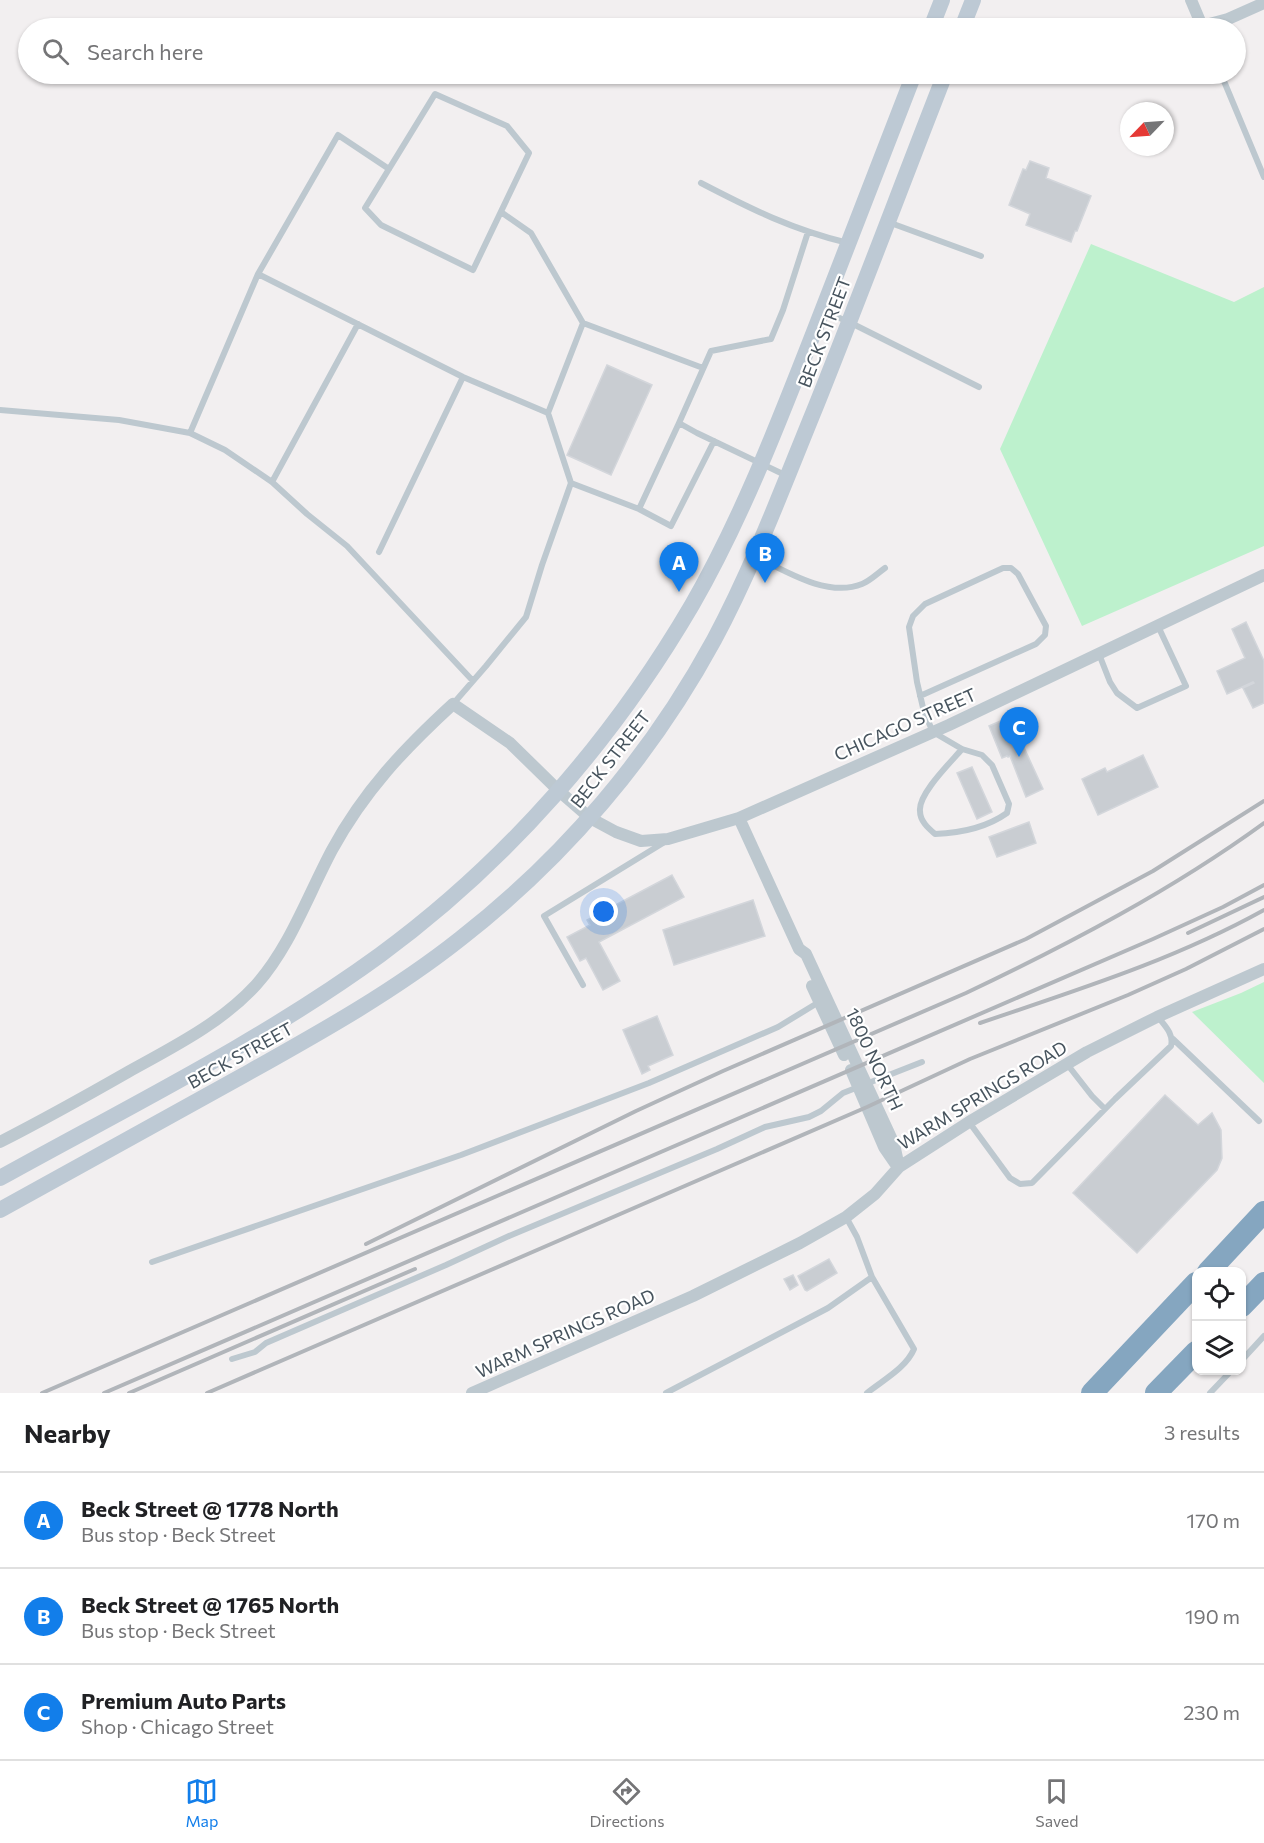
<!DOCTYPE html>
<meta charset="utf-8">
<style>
body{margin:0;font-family:Commissioner,sans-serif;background:#f6f6f6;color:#202124}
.controls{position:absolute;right:18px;bottom:18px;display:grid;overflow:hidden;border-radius:12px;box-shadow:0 2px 4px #0004}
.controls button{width:54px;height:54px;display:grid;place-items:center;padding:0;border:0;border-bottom:2px solid #e0e0e0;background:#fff;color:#202124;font:30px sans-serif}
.compass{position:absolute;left:1120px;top:102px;width:54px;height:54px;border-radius:50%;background:#fff;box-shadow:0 2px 4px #0004;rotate:245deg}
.you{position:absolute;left:604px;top:912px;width:21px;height:21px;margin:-15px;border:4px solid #fff;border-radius:50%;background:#1a73e8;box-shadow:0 0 0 9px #1a73e833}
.badge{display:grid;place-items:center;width:39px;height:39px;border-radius:50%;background:#127eea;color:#fff;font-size:20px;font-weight:700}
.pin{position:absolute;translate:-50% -50px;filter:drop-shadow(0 2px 3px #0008)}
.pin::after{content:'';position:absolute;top:32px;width:21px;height:18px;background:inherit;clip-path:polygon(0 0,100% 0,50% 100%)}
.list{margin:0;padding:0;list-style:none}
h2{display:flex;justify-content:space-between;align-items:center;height:78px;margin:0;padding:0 24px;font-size:26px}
h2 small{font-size:20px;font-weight:400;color:#757577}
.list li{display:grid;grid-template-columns:39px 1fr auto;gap:18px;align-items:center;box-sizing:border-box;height:96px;padding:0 24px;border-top:2px solid #e0e0e0}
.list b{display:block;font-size:22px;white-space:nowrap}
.list p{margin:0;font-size:20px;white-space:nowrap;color:#757577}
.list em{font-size:20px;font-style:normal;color:#757577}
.icon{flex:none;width:33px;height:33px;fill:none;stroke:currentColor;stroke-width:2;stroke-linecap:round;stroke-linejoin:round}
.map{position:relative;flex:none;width:1264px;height:1393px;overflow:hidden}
.search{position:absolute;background:#fff;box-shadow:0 2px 4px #0004;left:18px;right:18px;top:18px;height:66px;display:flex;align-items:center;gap:15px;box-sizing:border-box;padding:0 21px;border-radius:33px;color:#757577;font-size:22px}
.sheet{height:366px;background:#fff}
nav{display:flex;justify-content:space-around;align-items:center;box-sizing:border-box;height:84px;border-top:2px solid #e0e0e0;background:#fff;font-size:16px;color:#757577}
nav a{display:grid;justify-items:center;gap:3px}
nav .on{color:#127eea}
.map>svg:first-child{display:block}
</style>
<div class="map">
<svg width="1264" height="1393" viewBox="0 0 1264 1393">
<rect width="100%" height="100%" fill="#f2eff0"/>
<!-- green -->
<path fill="#bdf1cd" d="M1091,244L1234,302L1264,287V546L1082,626L1000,449Z
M1264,982V1083L1192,1012L1241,993Z"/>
<!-- building -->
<path fill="#c9cdd2" stroke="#d3d6db" stroke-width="1.5" d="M1030,161L1049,168L1046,178L1091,196L1077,231H1075L1071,242L1026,225L1030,214L1009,205L1023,169L1026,170Z
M607,365L652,385L611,475L567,455Z
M1246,622L1264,661V703L1253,708L1243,688L1254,683L1253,682L1227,694L1217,671L1245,658L1232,629Z
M1010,717L1043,789L1026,797L1010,756L1008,757L1007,756L1002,758L989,726Z
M1143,755L1158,787L1098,815L1082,779L1105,768L1107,772Z
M972,767L992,812L977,819L957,773Z
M1029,822L1036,843L997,857L989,837Z
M672,875L684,897L599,942L620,981L603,990L586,958L580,961L567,937L590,925L587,920Z
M753,900L765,936L674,965L663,930Z
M657,1016L673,1055L648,1066L650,1070L642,1074L623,1030Z
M1165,1095L1198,1125L1212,1113L1221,1130L1222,1158L1217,1170L1137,1253L1073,1193Z
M829,1259L837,1273L807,1291L805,1290L798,1276Z
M793,1275L798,1285L790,1290L784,1279Z"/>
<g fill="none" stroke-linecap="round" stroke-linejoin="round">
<!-- service -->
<path stroke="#bdc8cf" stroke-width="6" d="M1221,74L1264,177
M435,94L507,126L529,153L473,270L381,225L365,208Z
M701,183C751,209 793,230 848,243
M501,212L531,233L583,323L703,368
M888,222L981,256
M258,274L338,135L389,169
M823,311L849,322L979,387
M0,410L119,420L190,433L225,450L272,482L307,514L347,546L473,681
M190,433L258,274L463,377L548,413
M785,475L697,433L679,423L711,351L771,339L783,310L808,232
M272,482L358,324
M571,483L548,413L583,323
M639,509L679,423
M379,552L463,377
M755,556C785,571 828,598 862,584C870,581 878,573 885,568
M1099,654L1110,682L1117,693L1137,708L1186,686L1158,626
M920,696L1036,644L1045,635L1046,626L1018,574L1011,568H1003L925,604L913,616L909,627L917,682L924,712L933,732L962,749L982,755L992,765L1009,804L1007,813C986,828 961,833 935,834C928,828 920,821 920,811C918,794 951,762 962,749
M453,704L486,666L526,617L542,565L571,483L639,509L671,526L714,441
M583,985L544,916L663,843
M1173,1039L1259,1121
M1067,1064L1092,1096L1105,1109
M969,1122L1010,1178L1020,1184L1032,1183L1115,1099L1171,1046C1174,1034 1165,1026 1158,1017
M152,1262L461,1155L649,1083L778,1027L819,1002
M232,1359L255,1352L266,1343L446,1265L509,1236L717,1149L765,1127L809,1117L821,1111L843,1093L922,1062
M1242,1360L1264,1336
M666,1393L828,1308L872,1277L857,1237L846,1217
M867,1393C883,1380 906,1368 914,1349L872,1277
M1210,1393L1232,1370"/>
<!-- minor -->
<path stroke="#bdc8cf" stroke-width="12" d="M1191,0L1202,26L1228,19L1264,3
M739,818L799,949L806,954L894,1144L899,1167
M812,986L844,1055
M851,1070L884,1147L895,1163
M0,1142C43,1120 86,1096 128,1072C173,1047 220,1024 256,985C290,947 308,895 332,850C364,791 404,749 453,704L510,743L559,791L590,818L616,832L641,841L668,839L739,818L949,725L1264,575
M472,1393L693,1296L800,1243L846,1217L875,1194L899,1167L969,1122L1087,1052L1157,1017L1264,969"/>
<!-- secondary -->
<path stroke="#bdc9d4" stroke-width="16" d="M931,28L942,0
M962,28L973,0
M0,1178C128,1107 262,1041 380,955C507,862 613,740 692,605C741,520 778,424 814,332C847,246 880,160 914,74
M0,1210C81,1165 163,1120 244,1075C319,1033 393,992 460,939C564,858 651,756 714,640C754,565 784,484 816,406C860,296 902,184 945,74"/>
<!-- motorway -->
<path stroke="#85a6c0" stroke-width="22" d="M1208,1272L1264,1212
M1242,1306L1264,1283
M1092,1393L1196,1283
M1156,1393L1196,1352"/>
<!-- rail -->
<path stroke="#b1b5ba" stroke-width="4" d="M1188,933L1264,897
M980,1023C1077,990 1174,960 1264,910
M366,1244L636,1111L723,1071L1026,939L1153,871L1264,801
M42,1393L966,993C1069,944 1172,890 1264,823
M104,1393L1153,939L1223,907L1264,885
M129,1393L415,1269
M207,1393L867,1107L970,1059L1128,995L1186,969L1264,929"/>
</g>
<g text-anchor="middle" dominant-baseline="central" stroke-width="4.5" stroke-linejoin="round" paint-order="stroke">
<!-- street labels -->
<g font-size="18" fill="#47545e" stroke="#fff">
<text transform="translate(824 332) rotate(-69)">BECK STREET</text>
<text transform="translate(905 724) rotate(-24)">CHICAGO STREET</text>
<text transform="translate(610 759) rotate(-52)">BECK STREET</text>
<text transform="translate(240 1055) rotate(-29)">BECK STREET</text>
<text transform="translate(875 1059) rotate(65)">1800 NORTH</text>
<text transform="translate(982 1095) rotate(-31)">WARM SPRINGS ROAD</text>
<text transform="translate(565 1333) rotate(-24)">WARM SPRINGS ROAD</text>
</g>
</g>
</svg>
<div class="controls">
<button><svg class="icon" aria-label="locate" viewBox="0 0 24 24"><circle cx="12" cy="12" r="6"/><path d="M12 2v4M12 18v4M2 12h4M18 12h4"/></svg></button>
<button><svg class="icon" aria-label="layers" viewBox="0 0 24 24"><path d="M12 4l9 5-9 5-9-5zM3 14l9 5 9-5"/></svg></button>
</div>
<svg class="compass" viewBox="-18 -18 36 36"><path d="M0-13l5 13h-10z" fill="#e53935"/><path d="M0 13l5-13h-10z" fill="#757577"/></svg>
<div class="you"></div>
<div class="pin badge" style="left:679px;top:592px">A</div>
<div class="pin badge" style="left:765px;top:583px">B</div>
<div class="pin badge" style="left:1019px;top:757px">C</div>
<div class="search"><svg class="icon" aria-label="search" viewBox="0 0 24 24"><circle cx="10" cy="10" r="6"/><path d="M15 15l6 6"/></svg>Search here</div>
</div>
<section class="sheet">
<h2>Nearby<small>3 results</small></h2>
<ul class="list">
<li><span class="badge">A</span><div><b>Beck Street @ 1778 North</b><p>Bus stop · Beck Street</p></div><em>170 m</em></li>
<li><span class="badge">B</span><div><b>Beck Street @ 1765 North</b><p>Bus stop · Beck Street</p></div><em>190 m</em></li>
<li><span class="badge">C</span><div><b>Premium Auto Parts</b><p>Shop · Chicago Street</p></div><em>230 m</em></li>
</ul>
</section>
<nav>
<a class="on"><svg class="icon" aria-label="map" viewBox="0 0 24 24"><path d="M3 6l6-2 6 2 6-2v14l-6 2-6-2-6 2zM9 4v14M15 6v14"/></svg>Map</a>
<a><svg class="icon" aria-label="directions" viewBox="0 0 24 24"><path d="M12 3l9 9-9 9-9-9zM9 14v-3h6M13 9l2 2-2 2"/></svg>Directions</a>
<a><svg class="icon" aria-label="saved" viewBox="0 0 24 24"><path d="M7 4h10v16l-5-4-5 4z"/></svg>Saved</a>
</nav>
